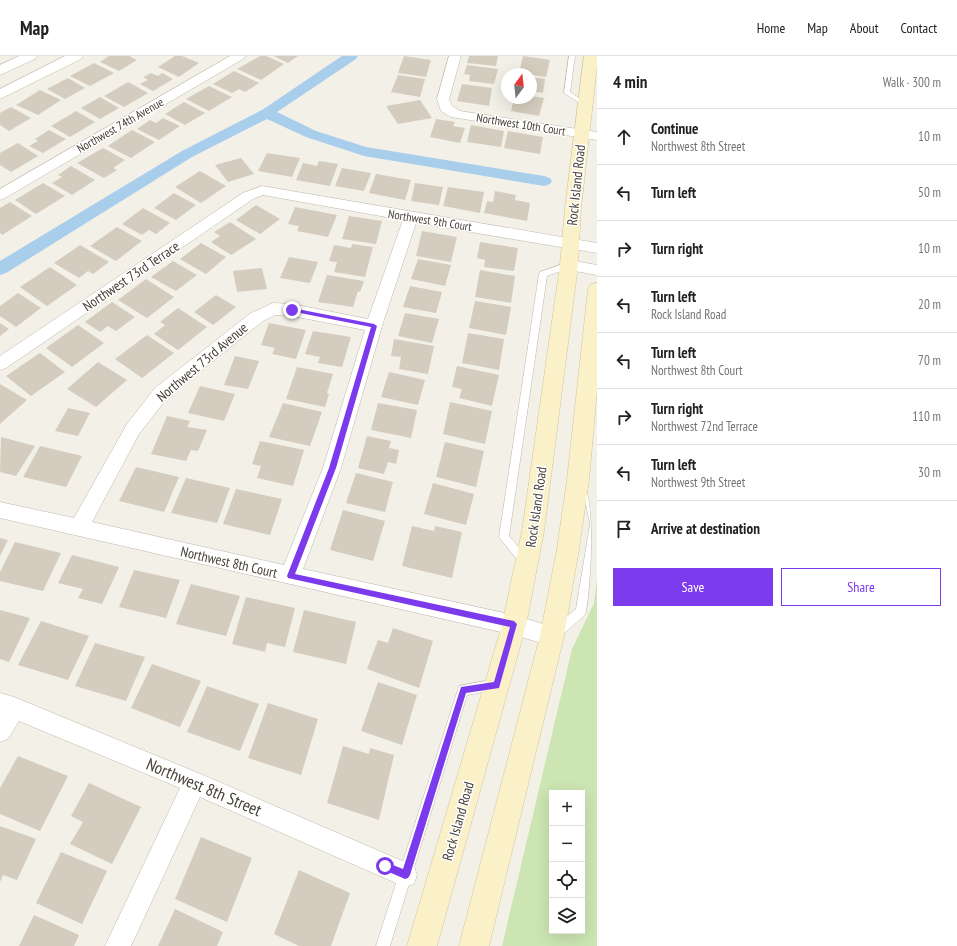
<!DOCTYPE html>
<meta charset="utf-8">
<style>
body{margin:0;font-family:"PT Sans Narrow",sans-serif;background:#f6f6f6;color:#222}
.controls{position:absolute;right:12px;bottom:12px;display:grid;overflow:hidden;border-radius:0px;box-shadow:0 4px 16px #0002}
.controls button{width:36px;height:36px;display:grid;place-items:center;padding:0;border:0;border-bottom:1px solid #e0e0e0;background:#fff;color:#222;font:20px sans-serif}
.compass{position:absolute;left:501px;top:12px;width:36px;height:36px;border-radius:50%;background:#fff;box-shadow:0 4px 16px #0002;rotate:15deg}
.stop{position:absolute;width:12px;height:12px;margin:-9px;border:3px solid #7c3aed;border-radius:50%;background:#fff}
.stop.end{background:#7c3aed;border-color:#fff;box-shadow:0 1px 4px #0008}
.list{margin:0;padding:0;list-style:none}
h2{display:flex;justify-content:space-between;align-items:center;height:52px;margin:0;padding:0 16px;font-size:17px}
h2 small{font-size:13px;font-weight:400;color:#767676}
.list li{display:grid;grid-template-columns:26px 1fr auto;gap:12px;align-items:center;box-sizing:border-box;height:56px;padding:0 16px;border-top:1px solid #e0e0e0}
.list b{display:block;font-size:15px;white-space:nowrap}
.list p{margin:0;font-size:13px;white-space:nowrap;color:#767676}
.list em{font-size:13px;font-style:normal;color:#767676}
.actions{display:flex;gap:8px;padding:12px 16px}
.actions a{flex:1;padding:9px 0;border:1px solid #7c3aed;border-radius:0px;text-align:center;font-size:14px;color:#7c3aed}
.actions .main{background:#7c3aed;color:#fff}
.icon{flex:none;width:22px;height:22px;fill:none;stroke:currentColor;stroke-width:2;stroke-linecap:round;stroke-linejoin:round}
.map{position:relative;flex:none;width:597px;height:890px;overflow:hidden}
header{display:flex;align-items:center;gap:24px;box-sizing:border-box;height:56px;padding:0 20px;background:#fff;border-bottom:1px solid #e0e0e0}
header strong{font-size:19px}
nav{display:flex;gap:22px;margin-inline-start:auto;font-size:14px}
main{display:flex}
aside{flex:1;background:#fff}
.map>svg:first-child{display:block}
</style>
<header>
<strong>Map</strong>
<nav><a>Home</a><a>Map</a><a>About</a><a>Contact</a></nav>
</header>
<main>
<div class="map">
<svg width="597" height="890" viewBox="0 0 597 890">
<rect width="100%" height="100%" fill="#f3f0e8"/>
<!-- green -->
<path fill="#cde5b3" fill-rule="evenodd" d="M597,523V890H502L572,593L594,547ZM552,737H582V875H552Z"/>
<g fill="none" stroke-linecap="round" stroke-linejoin="round">
<!-- canal -->
<path fill="#a8ceec" fill-rule="evenodd" d="M342,0H358L356,3L277,56L316,75L366,91L544,120L550,122L552,125L550,128L544,130L364,100L306,81L267,63L192,101L6,217L0,219V205L182,95L262,54Z"/>
</g>
<!-- building -->
<path fill="#d4ccbe" d="M109,0H129L137,4L119,15L100,6Z
M175,0H182L199,7L179,21L158,11Z
M260,0H266L284,8L261,24L237,13Z
M274,0H298L288,7Z
M404,0L431,4L426,21L398,17Z
M469,0H498L496,10L467,7Z
M523,0L550,4L546,21L519,17Z
M94,7L114,17L90,30L70,20Z
M467,9L498,13L494,28L469,25L470,19L464,18Z
M234,15L259,27L245,36L239,33L232,37L213,28Z
M151,17L158,20L162,17L173,23L153,35L140,28L148,24L143,21Z
M398,19L425,23L420,41L391,36Z
M531,21L545,23L543,37L531,35Z
M68,22L85,32L65,43L47,33Z
M128,26L148,37L124,51L104,40Z
M462,28L492,32L489,50L457,45Z
M209,30L232,41L209,55L186,43Z
M40,34L61,44L38,59L16,49Z
M531,40L544,42L539,60L511,55L514,42H531Z
M100,41L119,52L100,63L81,52Z
M420,44L432,62L398,68L386,50Z
M184,46L205,57L185,69L165,58Z
M11,51L31,62L9,75L0,69V57Z
M76,55L95,66L70,81L51,70Z
M163,62L180,70L159,84L137,73L150,64L156,67Z
M436,63L455,66L453,70L465,72L460,87L430,81Z
M471,69L504,75L501,91L467,86Z
M49,74L66,83L43,97L29,90L38,85L35,83Z
M132,74L155,86L131,102L108,90Z
M508,75L543,81L540,98L504,92Z
M18,87L38,100L11,116L0,109V97Z
M103,92L125,104L113,112L117,114L104,122L77,107Z
M267,97L300,102L292,121L258,115Z
M241,102L254,118L228,126L215,109Z
M319,105L338,108L330,130L296,124L303,107L317,110Z
M71,110L95,124L72,139L52,127L62,121L58,119Z
M342,112L371,117L364,135L335,130Z
M200,115L226,130L201,147L175,131Z
M376,118L411,124L405,144L369,137Z
M43,127L65,140L36,158L15,144Z
M415,127L443,131L439,149L411,145Z
M448,131L484,136L480,157L443,150Z
M495,135L516,139L515,144L530,147L527,165L484,157L487,145L493,146Z
M174,137L196,149L176,164L154,152Z
M10,146L32,160L2,179L0,177V152Z
M256,149L280,163L260,178L236,164Z
M295,151L337,159L328,181L297,175L299,170L288,168Z
M143,152L170,167L156,178L149,174L142,179L122,168Z
M349,160L382,165L376,188L342,183Z
M230,166L256,183L231,199L211,186L220,180L214,176Z
M117,171L142,185L116,205L90,190Z
M422,175L457,181L451,206L416,200Z
M480,186L518,192L514,215L484,211L485,204L477,202Z
M201,187L226,201L206,218L180,203Z
M352,188L373,191L365,221L334,216L337,206L329,205L334,189L351,192Z
M80,189L109,206L93,218L88,215L79,222L54,207Z
M289,201L318,206L310,227L280,222Z
M418,203L451,209L445,230L411,223Z
M173,205L197,219L176,235L151,221Z
M50,211L77,229L47,250L20,231Z
M262,212L267,233L237,236L233,215Z
M480,214L515,220L511,247L475,241Z
M327,219L364,225L360,236L358,235L353,251L318,246Z
M146,223L174,241L147,262L118,244Z
M410,230L442,236L436,257L403,251Z
M18,237L41,252L16,271L0,260V250Z
M216,239L236,251L213,269L194,256Z
M475,245L511,251L506,279L469,272Z
M112,246L135,261L116,275L108,270L100,276L85,266Z
M178,252L207,271L178,294L154,278L165,269L160,266Z
M405,257L439,263L432,287L398,280Z
M0,267L9,273L0,280Z
M269,267L306,274L296,303L272,298L275,292L261,289Z
M78,269L104,287L72,311L46,292Z
M313,275L351,281L342,311L318,307L320,301L305,298Z
M468,277L504,283L499,314L462,307Z
M147,279L174,297L142,322L115,303Z
M394,283L434,290L428,318L399,313L401,301L391,300Z
M40,297L65,316L31,340L6,320Z
M235,300L259,305L248,333L224,329Z
M98,306L127,324L96,351L67,333Z
M457,310L499,319L492,350L459,342L462,333L452,331Z
M297,311L333,318L327,337L329,338L325,351L286,343Z
M389,316L425,324L418,349L381,341Z
M0,328L27,344L0,368Z
M200,330L235,338L224,365L188,357Z
M450,346L492,355L485,388L443,378Z
M283,347L322,356L310,390L269,381Z
M378,347L417,354L411,382L371,374Z
M68,352L90,357L78,380L55,375Z
M167,360L190,365L187,371L207,374L198,395L191,394L186,405L151,398Z
M367,380L391,385L389,392L399,394L396,408L388,406L384,418L358,412Z
M1,381L35,390L16,420L0,416Z
M260,385L304,394L293,430L257,422L261,410L252,408Z
M445,386L484,395L476,431L436,421Z
M40,390L82,400L66,431L23,421Z
M136,411L179,421L164,456L119,445Z
M356,417L393,426L385,456L346,447Z
M186,422L230,432L217,467L171,457Z
M433,427L474,438L466,469L424,458Z
M236,433L282,443L270,479L223,468Z
M343,454L385,465L373,505L330,494Z
M412,470L434,475L435,470L462,476L452,522L402,510Z
M0,482L8,484L0,500Z
M15,486L61,497L43,535L0,525V516Z
M72,499L119,511L102,548L78,542L83,533L58,527Z
M134,514L180,524L166,562L119,551Z
M191,528L240,540L226,580L176,568Z
M246,541L295,552L285,591L267,587L265,596L232,588Z
M0,554L30,562L9,606L0,603Z
M304,554L356,566L346,608L293,596Z
M41,565L89,580L68,624L18,609Z
M393,572L433,585L419,632L367,613L378,584L388,587Z
M95,587L145,601L126,645L75,630Z
M152,608L201,625L180,671L131,652Z
M378,626L417,639L402,689L361,675Z
M207,630L259,648L240,695L187,676Z
M268,647L318,663L301,719L248,702Z
M343,690L369,698L370,692L394,699L379,764L327,747Z
M18,700L68,720L40,775L0,758V732Z
M89,727L141,751L112,808L70,788L83,766L71,760Z
M0,770L36,783L17,824L3,819L0,826Z
M201,781L252,802L227,866L175,843Z
M61,796L107,815L82,868L36,847Z
M299,814L350,837L331,890H299L274,878Z
M175,853L223,876L217,890H158Z
M34,859L79,879L74,890H19Z"/>
<g fill="none" stroke-linecap="round" stroke-linejoin="round">
<!-- service casing -->
<g stroke="#beb8ab" stroke-width="1">
<path id="service" d="M569,0H575L570,36L588,48V50H584L564,37Z
M569,206L573,209L572,211L547,220L509,480L530,504L531,507L530,510L526,512L522,510L499,481L539,218L540,216Z
M579,421C597,432 591,528 586,555L585,559L561,580L557,581L553,580L551,576L553,572L576,553L590,468L584,438L574,425L576,422Z
M496,623L500,625L502,629L500,633L467,639L390,890H376L459,630Z"/>
</g>
<!-- minor casing -->
<g stroke="#beb8ab" stroke-width="1">
<path id="minor" d="M230,0H245L243,3L5,142L0,144V133Z
M449,0H461L449,43L452,50L460,55L597,76V84L451,61L441,55L437,43Z
M262,130L597,187V197L416,167L382,270L341,412L303,513L514,559L559,573L563,580L559,587L552,590L514,579L0,462V446L74,462L127,368L155,332L251,257L273,247L292,248L368,263L403,164L263,139L253,143L6,312L0,314V300L243,137ZM275,259L292,260L365,274L323,412L284,509L92,466L139,378L167,342L263,265Z
M569,204L597,209V219L564,213L561,209L564,205Z
M0,637L14,641L203,719L414,810L417,819L414,828L405,831L200,741L131,890H105L180,732L19,665L8,683L0,686Z"/>
</g>
<!-- tertiary casing -->
<g stroke="#beb8ab" stroke-width="1">
<path id="tertiary" d="M19,0H37L35,3L0,19V9Z
M65,0H83L81,3L0,43V33Z"/>
</g>
<!-- secondary casing -->
<g stroke="#d0c49a" stroke-width="1">
<path id="secondary" d="M584,0H597V10L581,152L578,209L544,475L526,569L437,890H407L502,569L522,475L560,209L565,152Z
M597,227V334L589,424L579,493L564,580L489,890H459L540,580L557,493L567,424L588,233L591,228Z"/>
</g>
<!-- service -->
<use href="#service" fill="#fff" fill-rule="evenodd"/>
<!-- minor -->
<use href="#minor" fill="#fff" fill-rule="evenodd"/>
<!-- tertiary -->
<use href="#tertiary" fill="#fff" fill-rule="evenodd"/>
<!-- secondary -->
<use href="#secondary" fill="#fbf1c9" fill-rule="evenodd"/>
</g>
<!-- route -->
<path fill="#7c3aed" d="M292,252L374,268L377,270L336,412L295,518L514,565L517,568L499,632L466,637L410,819L408,822L405,823L382,813L381,810L382,807L385,806L403,813L461,631L494,626L510,571L288,522L287,520L329,412L371,271L290,255V253Z"/>
<g text-anchor="middle" dominant-baseline="central" stroke-width="3" stroke-linejoin="round" paint-order="stroke">
<!-- far-street labels -->
<g font-size="12" fill="#464037" stroke="#fff">
<text transform="translate(521 68) rotate(9)">Northwest 10th Court</text>
<text transform="translate(120 69) rotate(-30)">Northwest 74th Avenue</text>
<text transform="translate(430 164) rotate(9)">Northwest 9th Court</text>
</g>
<!-- street labels -->
<g font-size="14" fill="#464037" stroke="#fff">
<text transform="translate(576 129) rotate(-84)">Rock Island Road</text>
<text transform="translate(131 220) rotate(-34)">Northwest 73rd Terrace</text>
<text transform="translate(202 306) rotate(-40)">Northwest 73rd Avenue</text>
<text transform="translate(536 451) rotate(-82)">Rock Island Road</text>
<text transform="translate(229 506) rotate(13)">Northwest 8th Court</text>
<text transform="translate(458 765) rotate(-74)">Rock Island Road</text>
</g>
<!-- near-street labels -->
<g font-size="17" fill="#464037" stroke="#fff">
<text transform="translate(204 731) rotate(23)">Northwest 8th Street</text>
</g>
</g>
</svg>
<div class="controls">
<button>+</button>
<button>−</button>
<button><svg class="icon" aria-label="locate" viewBox="0 0 24 24"><circle cx="12" cy="12" r="6"/><path d="M12 2v4M12 18v4M2 12h4M18 12h4"/></svg></button>
<button><svg class="icon" aria-label="layers" viewBox="0 0 24 24"><path d="M12 4l9 5-9 5-9-5zM3 14l9 5 9-5"/></svg></button>
</div>
<svg class="compass" viewBox="-18 -18 36 36"><path d="M0-13l5 13h-10z" fill="#e53935"/><path d="M0 13l5-13h-10z" fill="#767676"/></svg>
<div class="stop" style="left:385px;top:810px"></div>
<div class="stop end" style="left:292px;top:254px"></div>
</div>
<aside>
<h2>4 min<small>Walk · 300 m</small></h2>
<ul class="list">
<li><svg class="icon" aria-label="ahead" viewBox="0 0 24 24"><path d="M12 20V5M6 11l6-6 6 6"/></svg><div><b>Continue</b><p>Northwest 8th Street</p></div><em>10 m</em></li>
<li><svg class="icon" aria-label="left" viewBox="0 0 24 24"><path d="M17 20v-9H6M10 6l-5 5 5 5"/></svg><div><b>Turn left</b></div><em>50 m</em></li>
<li><svg class="icon" aria-label="right" viewBox="0 0 24 24"><path d="M7 20v-9h11M14 6l5 5-5 5"/></svg><div><b>Turn right</b></div><em>10 m</em></li>
<li><svg class="icon" aria-label="left" viewBox="0 0 24 24"><path d="M17 20v-9H6M10 6l-5 5 5 5"/></svg><div><b>Turn left</b><p>Rock Island Road</p></div><em>20 m</em></li>
<li><svg class="icon" aria-label="left" viewBox="0 0 24 24"><path d="M17 20v-9H6M10 6l-5 5 5 5"/></svg><div><b>Turn left</b><p>Northwest 8th Court</p></div><em>70 m</em></li>
<li><svg class="icon" aria-label="right" viewBox="0 0 24 24"><path d="M7 20v-9h11M14 6l5 5-5 5"/></svg><div><b>Turn right</b><p>Northwest 72nd Terrace</p></div><em>110 m</em></li>
<li><svg class="icon" aria-label="left" viewBox="0 0 24 24"><path d="M17 20v-9H6M10 6l-5 5 5 5"/></svg><div><b>Turn left</b><p>Northwest 9th Street</p></div><em>30 m</em></li>
<li><svg class="icon" aria-label="arrive" viewBox="0 0 24 24"><path d="M6 21V4h12l-3 4 3 4H6"/></svg><div><b>Arrive at destination</b></div></li>
</ul>
<div class="actions"><a class="main">Save</a><a>Share</a></div>
</aside>
</main>
